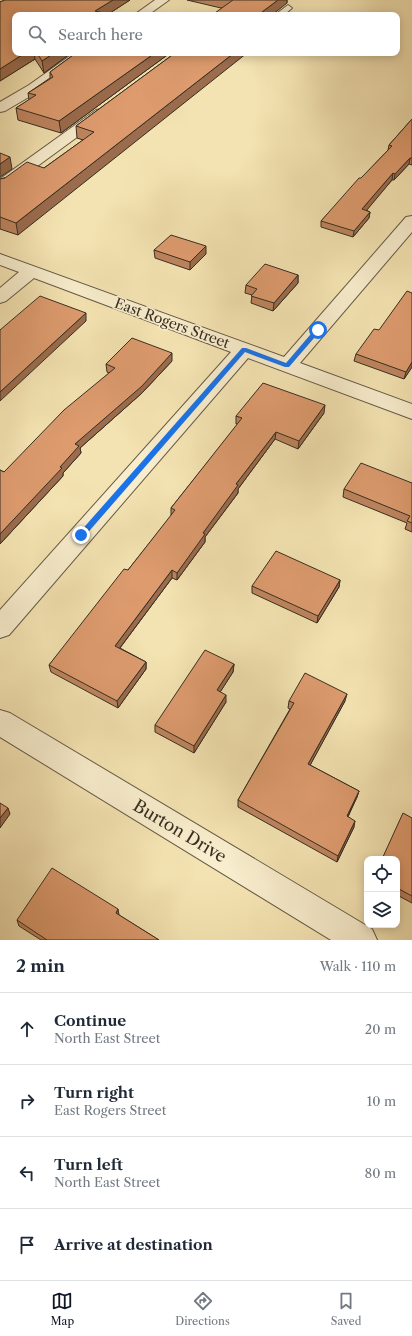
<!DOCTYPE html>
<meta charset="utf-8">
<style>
body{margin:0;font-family:"Libre Caslon Text",serif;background:#f6f6f7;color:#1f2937}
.controls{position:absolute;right:12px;bottom:12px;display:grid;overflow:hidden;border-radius:8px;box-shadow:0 2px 10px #0003}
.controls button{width:36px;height:36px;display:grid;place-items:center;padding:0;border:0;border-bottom:1px solid #e0e1e3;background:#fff;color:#1f2937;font:20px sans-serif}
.stop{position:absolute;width:12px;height:12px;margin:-9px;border:3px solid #1a73e8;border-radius:50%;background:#fff}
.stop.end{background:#1a73e8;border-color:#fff;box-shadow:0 1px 4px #0008}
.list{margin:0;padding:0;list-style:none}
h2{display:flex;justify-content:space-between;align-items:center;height:52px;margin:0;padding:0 16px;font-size:17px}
h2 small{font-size:13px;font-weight:400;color:#747a83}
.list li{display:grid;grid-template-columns:26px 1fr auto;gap:12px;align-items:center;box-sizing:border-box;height:72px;padding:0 16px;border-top:1px solid #e0e1e3}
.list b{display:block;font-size:15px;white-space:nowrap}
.list p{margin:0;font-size:13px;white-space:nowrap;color:#747a83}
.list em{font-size:13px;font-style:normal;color:#747a83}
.icon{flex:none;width:22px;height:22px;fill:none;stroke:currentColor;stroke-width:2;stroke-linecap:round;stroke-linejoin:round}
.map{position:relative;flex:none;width:412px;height:940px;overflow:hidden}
.search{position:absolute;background:#fff;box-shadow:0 2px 10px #0003;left:12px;right:12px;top:12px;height:44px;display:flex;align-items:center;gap:10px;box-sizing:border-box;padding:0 14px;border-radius:8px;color:#747a83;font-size:15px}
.sheet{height:340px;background:#fff}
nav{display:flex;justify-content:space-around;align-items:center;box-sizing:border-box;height:56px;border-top:1px solid #e0e1e3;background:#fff;font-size:11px;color:#747a83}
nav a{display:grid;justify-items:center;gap:2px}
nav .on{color:#111827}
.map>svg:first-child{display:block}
</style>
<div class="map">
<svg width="412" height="940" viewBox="0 0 412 940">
<rect width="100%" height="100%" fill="#f4e3b2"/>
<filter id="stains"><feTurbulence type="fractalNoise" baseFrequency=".005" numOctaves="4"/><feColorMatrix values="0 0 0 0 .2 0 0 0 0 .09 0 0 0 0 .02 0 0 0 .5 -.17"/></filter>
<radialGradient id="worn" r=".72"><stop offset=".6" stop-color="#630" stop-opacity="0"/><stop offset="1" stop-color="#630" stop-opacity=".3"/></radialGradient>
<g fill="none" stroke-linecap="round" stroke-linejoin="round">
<!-- service casing -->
<g stroke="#665b46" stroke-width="2">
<path id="service" d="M288,5L292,8L284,15H275Z"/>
</g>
<!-- minor casing -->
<g stroke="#665b46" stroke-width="2">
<path id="minor" d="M155,0H169L148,15H134Z
M74,53H90L39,91L5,111L0,112V102L29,85Z
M101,109L106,110L108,113L106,116L6,189L0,191V179L96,110Z
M412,216V232L300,363L412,404V419L248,358L9,635L0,638V610L231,352L34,278L6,301L0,303V288L19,272L0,265V254L284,357L406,217Z
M0,710L10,713L372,929L377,940H331L0,737Z"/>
</g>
<!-- service -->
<use href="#service" fill="#f8edcd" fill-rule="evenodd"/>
<!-- minor -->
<use href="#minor" fill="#f8edcd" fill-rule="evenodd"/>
</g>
<!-- wall -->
<path fill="#be855f" stroke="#372e22" d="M5,0H130L108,14L112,15H15V53H71L44,73L35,59L0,81V2Z
M187,0H287V3L221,8Z
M76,53H170L61,133L18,120L16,108L29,100L28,93L50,78V72Z
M175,53L18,235L0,229V179L44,168L83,140L77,138L76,126Z
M412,119V165L409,164L394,180H392L366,210L370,212L369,218L353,237L321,227V221L388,150L389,145Z
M154,250L206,254L190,270L155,258Z
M298,275V283L273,311L251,303L252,295L245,293L246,285Z
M356,354L412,367L404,379L354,361Z
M172,361L142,393L80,448L81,453L63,473V476L0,544V470L4,472L109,373L107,372L106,364Z
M324,413L298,449L275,439L238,489V493L205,537V542L177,580L172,578L120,648L146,662V669L118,708L51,672L49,665L128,570L171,516V508L238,424H236V416Z
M412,483V532L405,529L407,523L343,497L344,489Z
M340,580L339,587L317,623L252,593V586Z
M234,664L233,672L220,692L226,702L194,753L155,732V725Z
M289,701H345L310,765L359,791L357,797L348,817L354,827L337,862L238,807V800L290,709L288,708Z
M412,818V903L397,895V859Z
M119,915L159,940H41L19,926L17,920Z"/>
<!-- shaded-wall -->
<path fill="#9b6c4d" stroke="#372e22" d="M113,0H130L107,15L95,11Z
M278,0H287V3L272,15H258Z
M25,53H34L35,59L0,81V69Z
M54,53H71L44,73L42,61Z
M155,53H170L61,133L59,121Z
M234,53H247L18,235L16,223Z
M10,157L12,169L0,177V164Z
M410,158L409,164L394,180L395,174Z
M393,173L392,180L362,216V209Z
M370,212L369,218L353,237L354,231Z
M206,246V254L190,270V262Z
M298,275V283L273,311L274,303Z
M86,313V321L0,401V392Z
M172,353V361L142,393L80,448L81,453L63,473V476L0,544V534L60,467L75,444Z
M412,362V367L404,379L406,372Z
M325,405L324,413L298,449L299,441Z
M276,432L275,439L238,489V493L205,537V542L177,580V573L203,533L236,484Z
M172,570V578L116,653L115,646Z
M340,580L339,587L317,623L318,616Z
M146,662V669L118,708L117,701Z
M234,664L233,672L217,697V690Z
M347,694L345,701L307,771L308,764Z
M226,695V702L194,753V746Z
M359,791L357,797L345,822L347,816Z
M8,808L10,814L0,828V818Z
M355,821L354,827L337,862L338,856Z
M118,909L119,915L117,919L116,913Z"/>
<!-- building -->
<path fill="#dd9b6e" stroke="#372e22" d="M5,0H113L95,11L112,15H15V53H25L0,69V2Z
M233,0H278L258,15H212Z
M37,53H54L42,61Z
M76,53H155L59,121L16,108L36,95L28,93L53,77L50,72Z
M175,53H234L16,223L0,217V179L5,178L27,162L44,168L94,132L76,126Z
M412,119V158H410L395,174L393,173L362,209L370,212L354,231L321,221L359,178H361L392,146L389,145Z
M0,153L10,157L0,164Z
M171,235L206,246L190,262L154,250Z
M265,264L298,275L274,303L251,296L257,289L246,285Z
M407,291L412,293V362L406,372L356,354L374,329L379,330Z
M40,296L86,313L0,392V330Z
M132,338L172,353L142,386L75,444L79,446L60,467L62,468L0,534V470L4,472L64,410L115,368L106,364Z
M263,383L325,405L299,441L276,432L236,484L238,485L203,533L205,534L177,573L172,570L115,646L146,662L117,701L49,665L124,569L128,570L175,510L171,508L242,418L236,416Z
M361,463L412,483V523L407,521L410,516L344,489Z
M276,551L340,580L318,616L252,586Z
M205,650L234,664L217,690L226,695L194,746L155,725Z
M305,673L347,694L308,764L359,791L347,816L355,821L338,856L238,800L294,703L289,701Z
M0,803L8,808L0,818Z
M403,813L412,818V896L397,888V859H382Z
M52,868L118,909L116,913L159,940H47L17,920Z"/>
<!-- route -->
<path fill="#1a73e8" d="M316,328L321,330L289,367H285L245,352L84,537H79V533L242,348H246L286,363Z"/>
<g text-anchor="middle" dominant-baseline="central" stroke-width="3.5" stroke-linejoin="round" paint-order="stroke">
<!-- street labels -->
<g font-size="14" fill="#372e22" stroke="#f8edcd">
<text transform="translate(172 323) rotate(20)">East Rogers Street</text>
</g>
<!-- near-street labels -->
<g font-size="17" fill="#372e22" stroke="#f8edcd">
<text transform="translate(180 831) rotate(31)">Burton Drive</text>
</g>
</g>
<rect width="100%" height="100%" filter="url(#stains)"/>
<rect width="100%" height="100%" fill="url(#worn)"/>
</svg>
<div class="controls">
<button><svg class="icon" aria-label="locate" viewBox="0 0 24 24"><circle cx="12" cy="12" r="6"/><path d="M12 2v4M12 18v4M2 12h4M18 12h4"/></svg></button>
<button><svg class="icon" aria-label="layers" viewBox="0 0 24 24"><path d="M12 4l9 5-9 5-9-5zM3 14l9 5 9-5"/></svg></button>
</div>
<div class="stop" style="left:318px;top:330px"></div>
<div class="stop end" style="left:81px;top:535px"></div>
<div class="search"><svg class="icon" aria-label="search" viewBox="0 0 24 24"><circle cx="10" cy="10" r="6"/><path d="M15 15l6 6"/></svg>Search here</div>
</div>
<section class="sheet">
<h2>2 min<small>Walk · 110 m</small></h2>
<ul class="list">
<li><svg class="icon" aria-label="ahead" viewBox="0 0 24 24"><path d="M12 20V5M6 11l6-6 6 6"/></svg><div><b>Continue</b><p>North East Street</p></div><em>20 m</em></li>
<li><svg class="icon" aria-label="right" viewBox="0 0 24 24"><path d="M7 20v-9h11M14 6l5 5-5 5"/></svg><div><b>Turn right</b><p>East Rogers Street</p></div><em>10 m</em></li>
<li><svg class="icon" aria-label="left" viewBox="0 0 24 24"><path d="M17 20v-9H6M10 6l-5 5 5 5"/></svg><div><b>Turn left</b><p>North East Street</p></div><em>80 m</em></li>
<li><svg class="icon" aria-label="arrive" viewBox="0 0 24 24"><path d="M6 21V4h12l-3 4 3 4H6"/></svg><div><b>Arrive at destination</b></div></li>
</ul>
</section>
<nav>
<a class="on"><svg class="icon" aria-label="map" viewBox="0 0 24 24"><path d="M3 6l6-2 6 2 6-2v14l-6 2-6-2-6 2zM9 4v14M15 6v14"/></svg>Map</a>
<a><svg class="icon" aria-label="directions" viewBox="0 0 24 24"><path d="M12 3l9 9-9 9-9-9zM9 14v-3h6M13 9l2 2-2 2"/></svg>Directions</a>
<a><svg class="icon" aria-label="saved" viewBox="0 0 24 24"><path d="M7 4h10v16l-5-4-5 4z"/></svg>Saved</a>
</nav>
